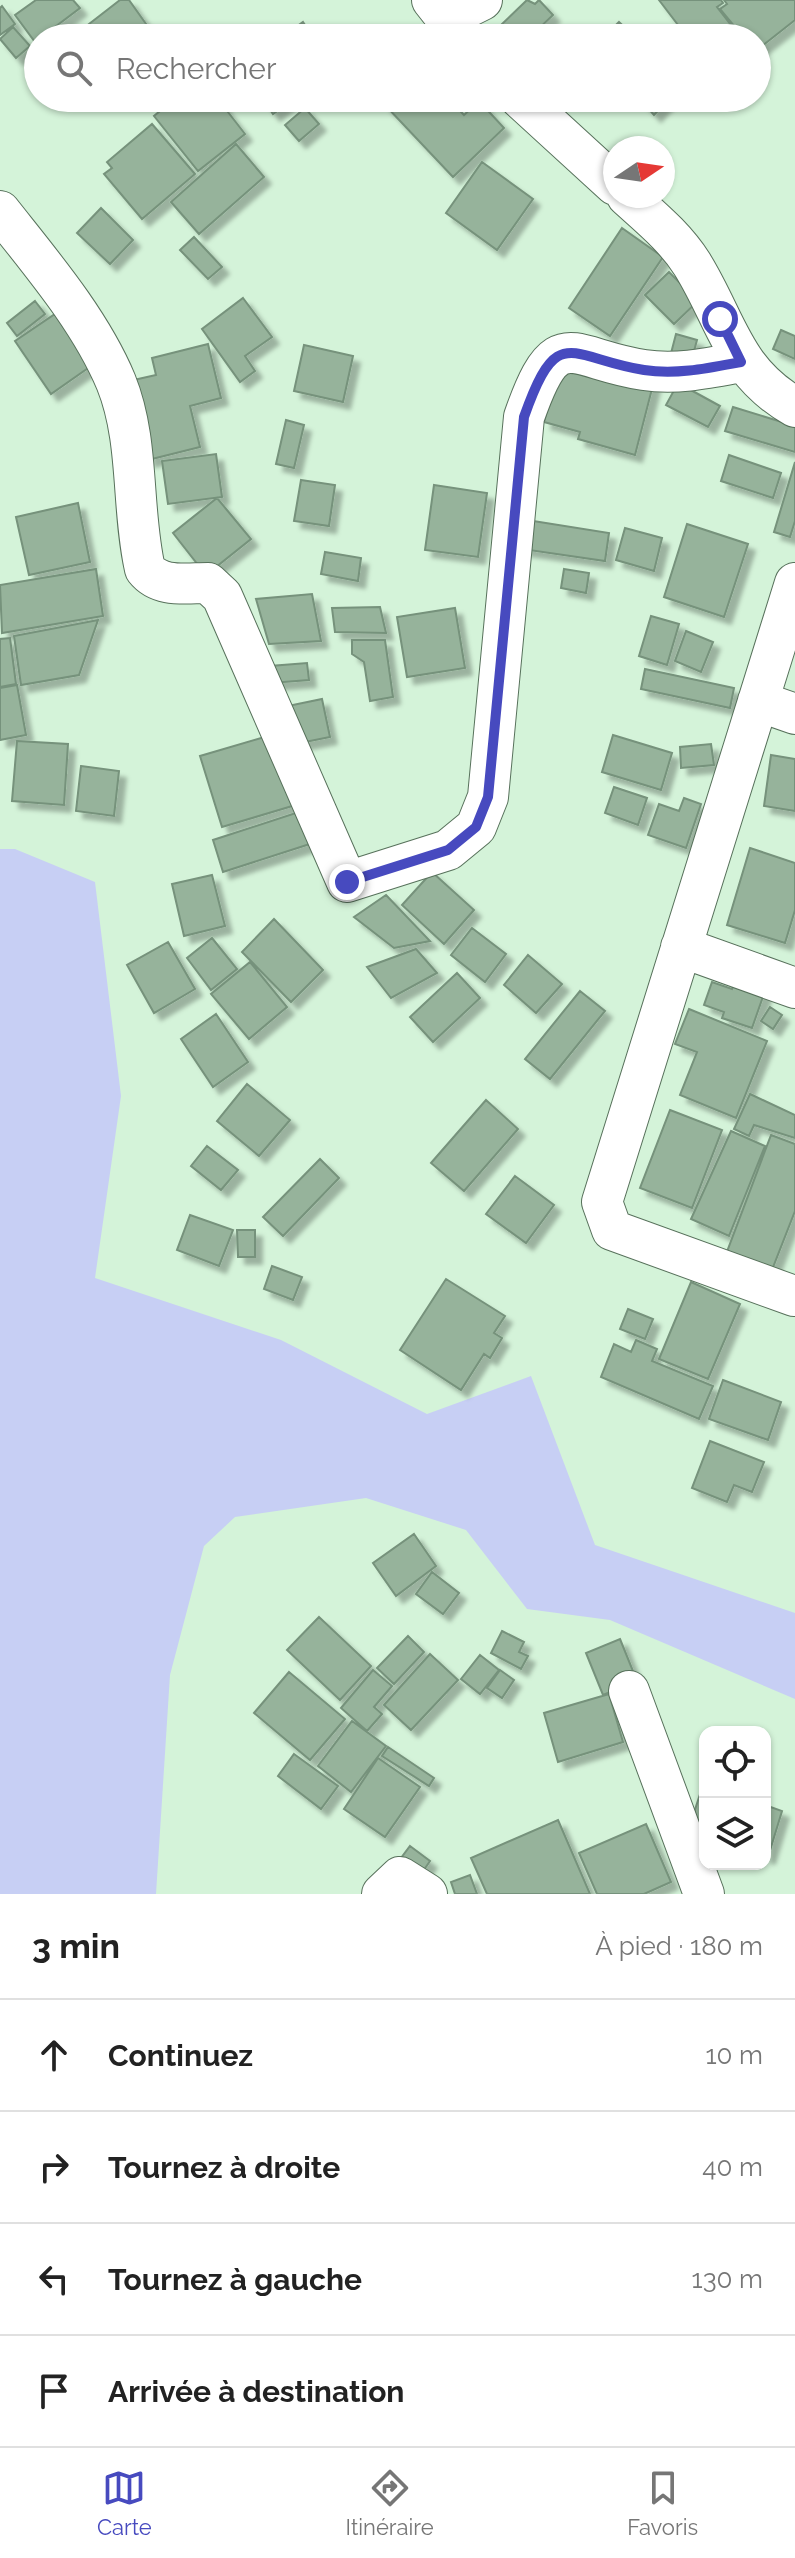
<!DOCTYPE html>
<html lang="fr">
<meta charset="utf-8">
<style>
body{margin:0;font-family:Raleway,sans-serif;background:#f6f6f6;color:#222}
.controls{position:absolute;right:24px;bottom:24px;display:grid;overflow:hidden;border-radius:16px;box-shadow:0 2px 6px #0004}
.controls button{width:72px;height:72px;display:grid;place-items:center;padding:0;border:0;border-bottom:2px solid #e0e0e0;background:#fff;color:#222;font:40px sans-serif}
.compass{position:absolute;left:603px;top:136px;width:72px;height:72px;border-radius:50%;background:#fff;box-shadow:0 2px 6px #0004;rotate:77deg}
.stop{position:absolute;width:24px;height:24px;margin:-18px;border:6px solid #474abf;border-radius:50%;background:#fff}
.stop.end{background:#474abf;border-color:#fff;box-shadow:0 2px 8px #0008}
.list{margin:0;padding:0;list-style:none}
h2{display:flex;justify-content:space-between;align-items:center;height:104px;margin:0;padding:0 32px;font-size:34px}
h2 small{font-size:26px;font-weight:400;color:#767676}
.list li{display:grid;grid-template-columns:52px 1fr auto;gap:24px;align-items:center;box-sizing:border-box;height:112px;padding:0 32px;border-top:2px solid #e0e0e0}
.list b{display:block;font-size:30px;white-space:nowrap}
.list em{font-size:26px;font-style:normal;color:#767676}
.icon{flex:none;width:44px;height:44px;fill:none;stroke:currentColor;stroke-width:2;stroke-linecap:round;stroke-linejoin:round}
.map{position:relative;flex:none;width:795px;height:1894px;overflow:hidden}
.search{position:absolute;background:#fff;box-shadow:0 2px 6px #0004;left:24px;right:24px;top:24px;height:88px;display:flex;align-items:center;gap:20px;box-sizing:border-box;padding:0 28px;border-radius:44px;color:#767676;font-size:30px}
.sheet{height:552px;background:#fff}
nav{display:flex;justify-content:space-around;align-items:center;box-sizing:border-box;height:112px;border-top:2px solid #e0e0e0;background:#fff;font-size:22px;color:#767676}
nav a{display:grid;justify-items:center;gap:4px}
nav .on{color:#474abf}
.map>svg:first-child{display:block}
</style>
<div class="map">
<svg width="795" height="1894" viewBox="0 0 795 1894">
<defs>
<filter id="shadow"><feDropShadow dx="7" dy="7" stdDeviation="2" flood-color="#0004"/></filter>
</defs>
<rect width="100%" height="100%" fill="#d4f3d9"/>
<!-- green -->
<path fill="#c7cff4" d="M0,849H15L95,882L121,1096L95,1278L281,1340L427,1414L531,1376L595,1545L795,1613V1699L610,1620L527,1609L466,1530L366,1498L235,1517L204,1546L170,1675L156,1894H0Z"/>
<!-- building -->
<path fill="#96b39b" stroke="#76927b" stroke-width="2" filter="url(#shadow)" d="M36,0H73L80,8L35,42L15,15Z
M120,0H129L156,38H71Z
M527,0L535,4L539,0L553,15L529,38H514L501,25Z
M659,0H721L723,3L717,7L734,29L723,38H688Z
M724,0H795V20L757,50V38H744L720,9L727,4Z
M2,6L15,24L0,35V8Z
M303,22L314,38H281Z
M619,22L636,38H603Z
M13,27L30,46L16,58L0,39Z
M176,98H217L245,134L198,171L154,116Z
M262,98H295L273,114Z
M390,98H448L464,115L479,101L504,128L453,177L384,104Z
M639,98H670L654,115Z
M305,108L319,124L299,141L285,125Z
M152,124L195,174L142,219L104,174L112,168L107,162Z
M236,144L264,177L199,234L171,202Z
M482,162L533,199L497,250L446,213Z
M101,208L133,240L110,264L77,233Z
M622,228L663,257L610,336L569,308Z
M194,237L222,267L208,279L180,250Z
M669,272L698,301L674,324L645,295Z
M243,298L272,337L245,356L255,371L240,382L202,329Z
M35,301L45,314L17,336L7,323Z
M55,314L91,366L51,394L15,341Z
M781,330L795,336V359L773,349Z
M676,334L697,340L690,366L669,361Z
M208,344L221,398L190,406L200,447L148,460L129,381L156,375L152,358Z
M304,345L353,356L343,402L294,391Z
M562,356L654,381L635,455L578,439L580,432L544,422Z
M678,383L720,406L708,427L666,405Z
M733,407L795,426V452L725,431Z
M286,420L304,425L294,468L276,464Z
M216,454L222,497L168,504L162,461Z
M729,455L781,473L773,498L721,481Z
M795,462V521L790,537L774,532Z
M301,480L335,485L329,526L294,521Z
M434,485L487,493L478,557L425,550Z
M217,498L251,539L206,575L173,533Z
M78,503L90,562L29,575L16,517Z
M527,520L609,533L605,561L522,549Z
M687,524L748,544L724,617L664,597Z
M625,528L662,538L654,571L616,560Z
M325,552L361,558L358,581L321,574Z
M96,569L103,616L2,633L0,585Z
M564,569L589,573L586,593L561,588Z
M312,594L321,641L269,644L256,599Z
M380,607L386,633L335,632L332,608Z
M455,608L465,668L407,677L397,617Z
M651,616L679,624L667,665L639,656Z
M98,620L79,675L21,685L14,636Z
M686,631L713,642L701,672L675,661Z
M10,638L16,684L0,687V639Z
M352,640H385L393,697L370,701L364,662L352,654Z
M307,663L309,680L271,683L270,666Z
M645,669L734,688L730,708L641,689Z
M17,685L26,735L0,740V688Z
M322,699L330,737L290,745L283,707Z
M278,733L299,804L222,827L200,756Z
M613,735L672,753L661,790L602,772Z
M17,741L68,744L64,805L12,801Z
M711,744L714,765L681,768L680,747Z
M771,755L795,759V811L764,806Z
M81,766L119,771L114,816L76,811Z
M614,787L647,798L638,825L605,813Z
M684,798L701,804L686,848L648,835L659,804L679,811Z
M305,810L316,842L223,872L213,840Z
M750,848L795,863V910L785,943L727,925Z
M432,872L474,910L444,944L402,905Z
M212,875L225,926L184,936L172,884Z
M386,895L430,941L394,948L354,917Z
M274,919L323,970L291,1002L242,952Z
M472,928L506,954L485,982L451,955Z
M212,938L237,969L211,990L187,958Z
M168,942L195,989L154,1013L127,965Z
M416,949L437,973L391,998L367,967Z
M528,955L562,984L536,1013L504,985Z
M250,962L287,1007L249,1039L211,994Z
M457,973L480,998L433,1042L410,1017Z
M736,977L766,988L752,1028L722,1018L724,1012L704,1005L712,982L732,989Z
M580,991L605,1011L550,1079L525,1059Z
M770,1007L782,1015L773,1029L761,1021Z
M689,1009L767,1041L736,1118L680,1095L697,1052L675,1044Z
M216,1014L248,1062L213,1087L181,1039Z
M247,1084L290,1120L259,1156L217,1121Z
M750,1094L795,1115V1138L754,1125L749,1136L734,1129Z
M486,1100L518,1129L464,1191L431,1163Z
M670,1110L722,1130L692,1208L640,1188Z
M731,1131L765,1146L729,1236L691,1219Z
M771,1135L795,1144V1211L770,1275L725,1257Z
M207,1146L238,1170L221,1190L191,1166Z
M320,1159L339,1178L283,1236L263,1217Z
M515,1176L554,1205L526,1243L486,1214Z
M190,1215L233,1230L219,1266L177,1250Z
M237,1230H255V1257H238Z
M272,1266L302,1277L293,1300L264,1289Z
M446,1279L505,1316L494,1333L502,1338L490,1358L484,1354L461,1390L400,1350Z
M691,1282L740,1304L708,1379L659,1359Z
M628,1309L653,1319L645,1339L620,1329Z
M636,1340L657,1349L652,1361L713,1386L699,1419L601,1377L614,1344L631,1352Z
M723,1380L781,1402L768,1440L709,1419Z
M710,1441L764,1462L752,1492L734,1485L727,1502L692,1488Z
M414,1534L436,1566L396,1596L373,1563Z
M432,1572L459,1593L443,1614L416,1594Z
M319,1617L371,1666L340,1700L287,1650Z
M502,1631L524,1642L519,1652L528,1656L521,1669L491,1653Z
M408,1636L424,1652L394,1684L377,1668Z
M620,1639L637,1681L603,1695L586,1653Z
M430,1654L458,1680L411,1730L384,1705Z
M480,1655L499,1670L480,1694L461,1679Z
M373,1670L392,1686L374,1707L382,1714L367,1731L341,1708Z
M500,1670L514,1680L502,1698L487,1688Z
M289,1672L345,1719L310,1760L254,1713Z
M609,1694L623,1742L558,1762L544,1713Z
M352,1721L386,1746L351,1792L318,1766Z
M388,1747L434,1778L429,1786L382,1756Z
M294,1754L338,1786L321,1809L278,1776Z
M378,1758L420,1787L385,1837L344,1809Z
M703,1785H705V1836L688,1831Z
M765,1805L782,1811L768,1857L765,1856Z
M558,1820L590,1894H487L471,1858Z
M646,1824L671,1882L644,1894H597L579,1853Z
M410,1846L430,1861L419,1877L398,1862Z
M470,1875L477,1894H455L451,1882Z"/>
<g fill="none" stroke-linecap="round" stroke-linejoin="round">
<!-- minor casing -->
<g stroke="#57715b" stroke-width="42">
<path id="minor" d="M432,0L462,38
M446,18L482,0
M520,98L615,185
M627,196C650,217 675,237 692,264C727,320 732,371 795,407
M0,211C41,263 90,320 116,382C140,441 131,508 145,569C160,588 185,583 208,583L222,596L347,882L448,850L476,827L488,797L524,417C558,320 569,359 644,370C677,375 709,368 741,362
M758,701L795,714
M681,947L795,988
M794,1296L612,1230L602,1202L795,583
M629,1691L704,1894
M382,1894L400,1877L427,1894"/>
</g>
<!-- minor -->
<use href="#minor" stroke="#fff" stroke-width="40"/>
</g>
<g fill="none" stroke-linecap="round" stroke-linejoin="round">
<!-- route -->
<path stroke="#474abf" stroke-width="10" d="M347,882L448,850L476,827L488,797L524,417C558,321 569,358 644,370C677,375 709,368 741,362L720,319"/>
</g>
</svg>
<div class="controls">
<button><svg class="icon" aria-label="locate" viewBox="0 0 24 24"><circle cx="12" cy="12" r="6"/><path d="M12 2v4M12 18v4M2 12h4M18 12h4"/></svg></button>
<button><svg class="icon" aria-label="layers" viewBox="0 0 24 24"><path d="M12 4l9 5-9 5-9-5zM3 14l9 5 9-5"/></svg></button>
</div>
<svg class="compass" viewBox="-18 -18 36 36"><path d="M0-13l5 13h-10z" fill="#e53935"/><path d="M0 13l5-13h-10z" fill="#767676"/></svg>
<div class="stop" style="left:720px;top:319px"></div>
<div class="stop end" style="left:347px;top:882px"></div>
<div class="search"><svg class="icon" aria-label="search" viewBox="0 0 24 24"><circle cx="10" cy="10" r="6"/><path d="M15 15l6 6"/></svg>Rechercher</div>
</div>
<section class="sheet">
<h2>3 min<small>À pied · 180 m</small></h2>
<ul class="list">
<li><svg class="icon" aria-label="ahead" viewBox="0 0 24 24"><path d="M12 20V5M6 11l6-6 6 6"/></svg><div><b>Continuez</b></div><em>10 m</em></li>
<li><svg class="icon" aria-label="right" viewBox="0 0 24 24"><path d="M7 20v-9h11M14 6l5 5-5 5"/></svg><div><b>Tournez à droite</b></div><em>40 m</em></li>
<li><svg class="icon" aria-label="left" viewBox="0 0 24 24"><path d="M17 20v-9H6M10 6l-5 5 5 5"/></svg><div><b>Tournez à gauche</b></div><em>130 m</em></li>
<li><svg class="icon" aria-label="arrive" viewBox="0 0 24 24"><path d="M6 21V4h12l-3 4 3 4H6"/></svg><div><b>Arrivée à destination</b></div></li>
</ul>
</section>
<nav>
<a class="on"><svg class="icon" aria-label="map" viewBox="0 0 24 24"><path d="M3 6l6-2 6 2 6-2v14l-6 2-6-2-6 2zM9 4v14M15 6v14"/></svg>Carte</a>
<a><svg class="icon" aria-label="directions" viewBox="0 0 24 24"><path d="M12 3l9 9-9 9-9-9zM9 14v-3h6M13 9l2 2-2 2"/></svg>Itinéraire</a>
<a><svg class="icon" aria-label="saved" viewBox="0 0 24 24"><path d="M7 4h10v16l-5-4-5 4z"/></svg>Favoris</a>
</nav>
